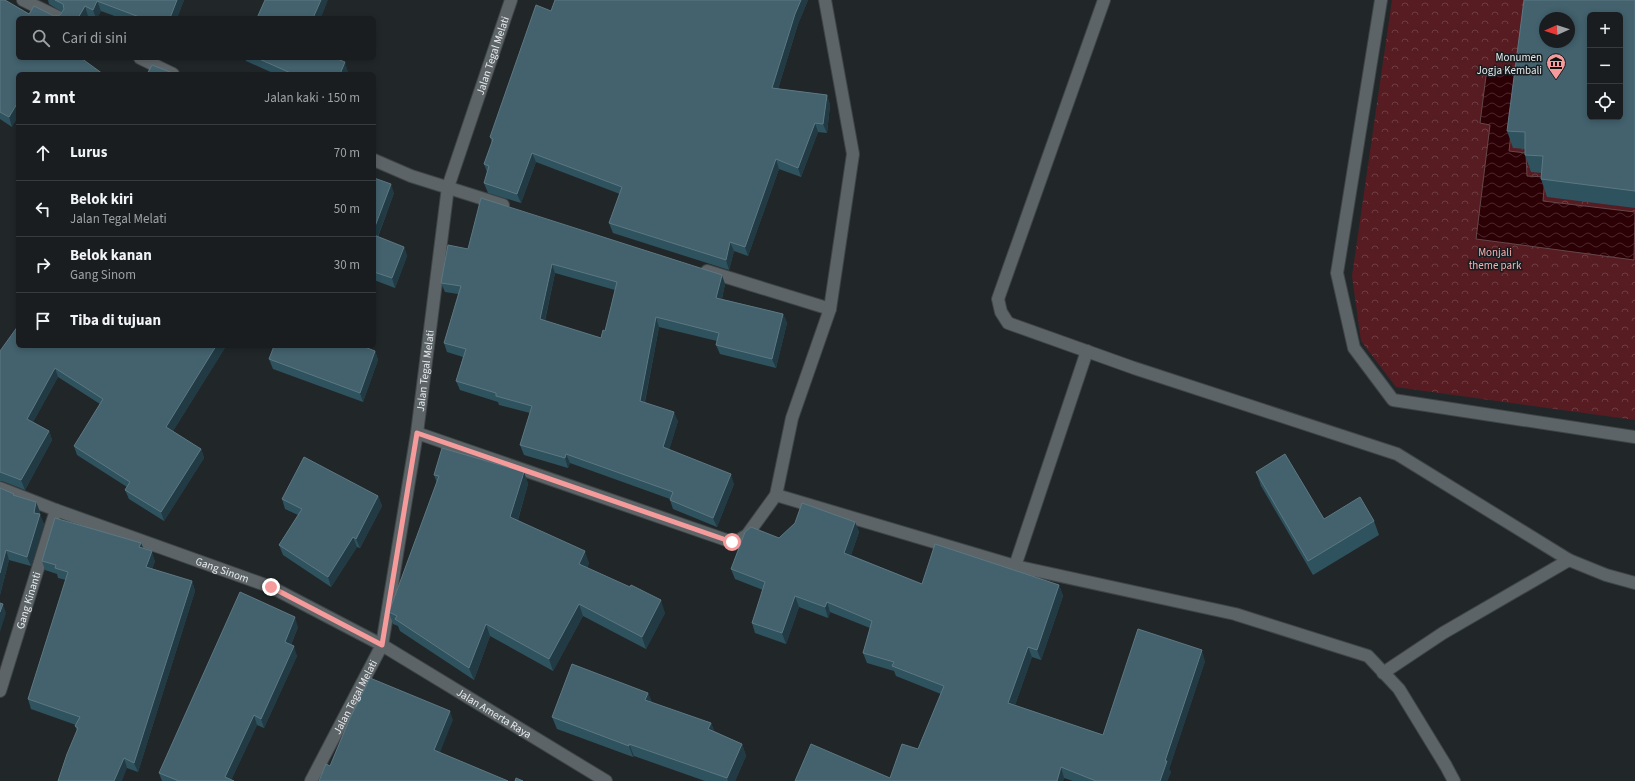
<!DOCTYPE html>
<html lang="id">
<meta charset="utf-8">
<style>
body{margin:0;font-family:"Source Sans 3",sans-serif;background:#222628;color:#f1f3f6}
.controls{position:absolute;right:12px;top:12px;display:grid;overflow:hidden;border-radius:6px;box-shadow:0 2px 6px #0003}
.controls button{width:36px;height:36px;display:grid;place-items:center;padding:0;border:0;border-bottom:1px solid #373b3d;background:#191d1f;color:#f1f3f6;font:20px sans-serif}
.compass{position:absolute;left:1539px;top:12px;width:36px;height:36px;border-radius:50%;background:#191d1f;box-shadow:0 2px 6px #0003;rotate:267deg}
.stop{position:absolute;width:12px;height:12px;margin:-9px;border:3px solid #f59b9c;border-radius:50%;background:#fff}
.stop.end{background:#f59b9c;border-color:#fff;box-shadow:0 1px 4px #0008}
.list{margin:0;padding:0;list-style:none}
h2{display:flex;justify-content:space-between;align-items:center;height:52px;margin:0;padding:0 16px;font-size:17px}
h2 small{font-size:13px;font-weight:400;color:#9fa2a4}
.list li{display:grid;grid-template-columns:26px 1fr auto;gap:12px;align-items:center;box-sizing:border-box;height:56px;padding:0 16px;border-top:1px solid #373b3d}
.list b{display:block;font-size:15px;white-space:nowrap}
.list p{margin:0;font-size:13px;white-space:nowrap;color:#9fa2a4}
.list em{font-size:13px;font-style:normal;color:#9fa2a4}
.icon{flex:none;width:22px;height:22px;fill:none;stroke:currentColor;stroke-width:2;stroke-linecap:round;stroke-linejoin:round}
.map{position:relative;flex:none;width:1635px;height:781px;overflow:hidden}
.search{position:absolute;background:#191d1f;box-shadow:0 2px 6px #0003;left:16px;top:16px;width:360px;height:44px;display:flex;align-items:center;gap:10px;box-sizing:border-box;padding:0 14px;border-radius:6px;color:#9fa2a4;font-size:15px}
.panel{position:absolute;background:#191d1f;box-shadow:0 2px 6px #0003;left:16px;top:72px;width:360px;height:276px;border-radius:6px}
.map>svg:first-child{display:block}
</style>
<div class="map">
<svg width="1635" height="781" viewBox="0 0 1635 781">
<defs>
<pattern id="forest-crowns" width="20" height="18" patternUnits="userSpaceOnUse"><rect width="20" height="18" fill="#561c21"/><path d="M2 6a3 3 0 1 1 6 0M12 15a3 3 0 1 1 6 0" fill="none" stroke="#6e3d42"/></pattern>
<pattern id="water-waves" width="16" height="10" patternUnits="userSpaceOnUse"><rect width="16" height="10" fill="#2c0106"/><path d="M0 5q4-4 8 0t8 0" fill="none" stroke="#4b262b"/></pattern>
</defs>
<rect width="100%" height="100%" fill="#212729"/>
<!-- forest -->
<path fill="url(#forest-crowns)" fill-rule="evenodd" d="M1392,0H1635V420L1396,387L1361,341L1352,276ZM1590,15H1620V117H1590ZM1545,18H1569V42H1545Z"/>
<!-- water -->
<path fill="url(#water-waves)" stroke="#64474b" d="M1487,68L1518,71L1509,151L1526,153L1527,176L1545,177L1543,201L1635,212L1634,260L1476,239L1490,125L1480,123Z"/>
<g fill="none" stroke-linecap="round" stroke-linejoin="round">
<!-- lane casing -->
<g stroke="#3f4547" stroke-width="14">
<path id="lane" d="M1381,0L1337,273L1354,348L1393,400L1635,437"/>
</g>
<!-- street casing -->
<g stroke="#3f4547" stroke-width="14">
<g id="street">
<path d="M23,0L60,18"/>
<path d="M1104,0L998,299L1001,312L1008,323L1134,368L1397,454L1569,560"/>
<path d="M140,58L173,74"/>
<path d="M374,160L411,176L503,205"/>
<path d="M707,271L830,309"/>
<path d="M1087,351L1015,566L1235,614L1368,656L1399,689L1446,766L1454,781"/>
<path d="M417,433L732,542L739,540L747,535L776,495L792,418L830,309L853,154L825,0"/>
<path id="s1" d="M0,488L56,510L271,587L382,645L606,781"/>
<path d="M776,495L1015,566"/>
<path d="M1383,673L1443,633L1569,560L1606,575L1635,583"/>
<path id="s2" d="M0,691L56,510"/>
<path id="s3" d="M311,781L382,645L417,433L448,187L511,0"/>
</g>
</g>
<!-- lane -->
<use href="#lane" stroke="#5d6467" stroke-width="12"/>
<!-- street -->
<use href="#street" stroke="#5d6467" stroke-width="12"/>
</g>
<!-- wall -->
<path fill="#2f525f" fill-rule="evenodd" d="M0,0L29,14L54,16L60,15L62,12L49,4L48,0H184L177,18H120L101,11L97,18H93L88,16L18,74L12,127L0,119Z
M555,0H808L798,24L778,89L827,95L830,105L827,133L818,132L801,177L779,169L748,256L734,251L729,270L613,233L609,223L620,194L536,162L521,203L488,193L484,183L487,172L484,164L492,143L490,137L551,11Z
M1635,0V208L1547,197L1541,179L1542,173L1531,172L1525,155V149L1513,148L1507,131Z
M245,58H335L348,72L347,74H275L246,61Z
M374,178L394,193L378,237L404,247L407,256L395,288L374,280Z
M468,249L725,284L722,299L783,314L787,323L776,368L720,354L716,345L717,341L659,327L645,402L678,421L669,450L734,484L717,527L673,509L670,500V499L570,463L568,468L524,455L520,445L530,413L499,405L498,402L460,390L456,381L463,357L447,352L444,343L458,294L445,292L441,283ZM555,273L615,290L605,331L601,338L545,321Z
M18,346H226L173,431L201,449L204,458L164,521L129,499L125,490L127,487L77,455L74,446L100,404L58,377L33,422L49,431L52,440L25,490L2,481H0V351Z
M271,346H362L375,351L378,360L363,402L273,369L269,359L274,347Z
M524,472L528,484L518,520L589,563L587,568L665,613L646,649L583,616L553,671L490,636L474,680L400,631L398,626L393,624L389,612L437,483L434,475Z
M1256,472L1324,519L1374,521L1379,535L1313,575L1261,486Z
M0,488L15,496L36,502L40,512L39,514L44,524L31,566L9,560L0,595Z
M378,496L382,506L360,548L357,547L331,587L283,555L279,545L298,515L285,509L282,499Z
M855,522L859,532L851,555L922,584L1059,585L1063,596L1041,660L1032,657L1015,705L1103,735L1205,661L1169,769L1171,772L1167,781H1073L1064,778L1063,781H795L890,778L918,749L941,694L896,676L894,671L867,663L863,653L870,628L830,612L828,618L799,607L786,644L755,633L752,623L763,590L735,579L731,569L779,538Z
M141,543L143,548L155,561L152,569L192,581L195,591L138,772L127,768L77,731L75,726L76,725L31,709L28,699L66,580L58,578L57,574L45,570L42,561Z
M298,627L291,645L297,656L264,728L257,725L231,780L234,781H162L159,773Z
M648,693L652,703L711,723L714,731L742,744L746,756L735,781H705L634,756L633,757L557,729L552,717Z"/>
<!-- shaded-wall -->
<path fill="#213a43" d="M177,0H184L177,18H170Z
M321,0H328L321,18H313Z
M801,0H808L798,24L775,98L772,88L795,14Z
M97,1L101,11L97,18H96L93,10Z
M85,6L88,16L87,18H78Z
M345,62L348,72L347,74H340Z
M827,95L830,105L827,133L823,124Z
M18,102V117L12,127L9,117Z
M815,123L818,132L801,177L798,168Z
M532,153L536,162L521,203L517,194Z
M776,159L779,169L748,256L745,247Z
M391,184L394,193L375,244L374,240V229Z
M730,242L734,251L729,270L726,260Z
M404,247L407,256L395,288L392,278Z
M552,264L555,273L543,328L540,319Z
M722,275L725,284L720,307L716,298Z
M783,314L787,323L776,368L772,359Z
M656,317L659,327L643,410L640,401Z
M216,346H226L170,436L166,427Z
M375,351L378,360L363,402L360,393Z
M55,368L58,377L30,428L27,419Z
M674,412L678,421L667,457L663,447Z
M49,431L52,440L25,490L21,480Z
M201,449L204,458L164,521L161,512Z
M566,454L570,463L568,468L565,458Z
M524,472L528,484L515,529L510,517Z
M731,474L734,484L717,527L713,518Z
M378,496L382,506L360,548L356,539Z
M36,502L40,512L38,522L34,513Z
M40,514L44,524L31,566L27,557Z
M855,522L859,532L848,563L844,553Z
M353,537L357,547L331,587L328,577Z
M141,543L145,552L139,547Z
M6,550L9,560L0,595V573Z
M152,551L155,561L150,577L146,567Z
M585,551L589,563L583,576L579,564Z
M192,581L195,591L138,772L134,763Z
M1059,585L1063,596L1041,660L1037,650Z
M795,596L799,607L786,644L782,633Z
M661,600L665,613L646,649L642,637Z
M827,602L830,612L828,618L825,607Z
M3,604L6,613L0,632V612Z
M579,604L583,616L553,671L549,659Z
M295,617L298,627L288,652L285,642Z
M486,624L490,636L474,680L469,668Z
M294,646L297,656L264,728L261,719Z
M1028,647L1032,657L1012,714L1008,703Z
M1202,650L1205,661L1169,769L1171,772L1167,781H1160L1165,761Z
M648,693L653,704L645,700Z
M450,711L453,720L437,760L434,750Z
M254,715L257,725L231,781L225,777Z
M711,723L715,735L708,729Z
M629,744L634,756L633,757L629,746Z
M742,744L746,756L735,781H728L727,778Z
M124,758L127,768L122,781H114Z
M1061,767L1064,778L1063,781H1057Z"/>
<!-- building -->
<path fill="#43626e" stroke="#5c7882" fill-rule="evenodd" d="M0,0H5L29,14L34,6L54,16L60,15L64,9L63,4L55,0H177L170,18H142L97,1L93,10L85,6L78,18H18V58H81L103,74H18V102L9,117L0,112Z
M265,0H321L313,18H257Z
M555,0H801L795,14L772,88L827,95L823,124L815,123L798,168L776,159L745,247L730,242L726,260L609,223L622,187L532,153L517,194L484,183L489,166L484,164L493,139L490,137L536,5L551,11Z
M1524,0H1635V191L1541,179L1543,156L1525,155V132L1507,131ZM1590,15H1620V117H1590ZM1545,18H1569V42H1545Z
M257,58H335L345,62L340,74H293Z
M152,65L170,72L173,74H147Z
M374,178L391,184L374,229Z
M481,198L722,275L716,298L783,314L772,359L716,345L719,333L656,317L640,401L674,412L663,447L731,474L713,518L670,500L673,492L566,454L565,458L520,445L532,406L496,396V393L456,381L466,349L444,343L461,286L441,283L448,245L468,249ZM552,264L617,282L605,331L603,330L601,338L540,319Z
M374,235L404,247L392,278L374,272Z
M18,326V346H216L166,427L201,449L161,512L125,490L130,482L74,446L103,399L55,368L27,419L49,431L21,480L0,472V351Z
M274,346H362L375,351L360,393L269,359Z
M442,448L524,472L510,517L585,551L579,564L630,587L631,585L661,600L642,637L579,604L549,659L486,624L469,668L395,619L397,616L389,612L439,476L434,475Z
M1285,454L1324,519L1360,497L1374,521L1308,561L1256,472Z
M304,457L378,496L356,539L353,537L328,577L279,545L302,509L282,499Z
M0,488L14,494L13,495L36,502L34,513L40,514L27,557L6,550L0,573Z
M802,503L855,522L844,553L922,584L935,544L1059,585L1037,650L1028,647L1008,703L1103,735L1138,629L1202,650L1165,761H1167L1160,781H1096L1061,767L1057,781H795L811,744L890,778L902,744L918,749L944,686L892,666L894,662L863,653L872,621L827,602L825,607L795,596L782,633L752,623L765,582L731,569L745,532L751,527L779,538L795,523Z
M55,518L141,543L139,547L152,551L146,567L192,581L134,763L124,758L114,781H58L67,754L78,728L75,726L80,717L28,699L68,572L55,568L56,565L42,561Z
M240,592L295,617L285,642L294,646L261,719L254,715L225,777L234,781H179L159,773Z
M0,603L3,604L0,612Z
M572,664L648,693L645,700L711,723L708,729L742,744L727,778L629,744V746L552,717Z
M370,678L450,711L434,750L508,781H319L326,764L330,766L350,718Z
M516,778L523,781H515Z"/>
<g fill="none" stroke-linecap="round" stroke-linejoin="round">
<!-- route -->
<path stroke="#f59b9c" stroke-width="5" d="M271,587L382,645L417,433L732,542"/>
</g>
<!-- icons -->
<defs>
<g id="museum-pin" transform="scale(1)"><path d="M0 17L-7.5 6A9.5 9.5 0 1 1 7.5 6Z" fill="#f59b9c" stroke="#171d20"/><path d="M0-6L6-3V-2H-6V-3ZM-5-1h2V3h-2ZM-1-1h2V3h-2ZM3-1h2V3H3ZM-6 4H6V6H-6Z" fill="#111"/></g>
</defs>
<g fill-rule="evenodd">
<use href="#museum-pin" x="1556" y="63"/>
</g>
<g text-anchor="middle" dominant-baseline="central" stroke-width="3" stroke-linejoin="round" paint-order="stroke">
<!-- street labels -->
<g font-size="11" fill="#e7ebed" stroke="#171d20">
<text stroke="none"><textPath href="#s3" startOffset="755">Jalan Tegal Melati</textPath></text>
<text stroke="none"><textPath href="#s3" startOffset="431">Jalan Tegal Melati</textPath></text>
<text stroke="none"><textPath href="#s1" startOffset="237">Gang Sinom</textPath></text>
<text stroke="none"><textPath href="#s2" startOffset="95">Gang Kinanti</textPath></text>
<text stroke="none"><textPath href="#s3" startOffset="95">Jalan Tegal Melati</textPath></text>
<text stroke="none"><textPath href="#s1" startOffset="545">Jalan Amerta Raya</textPath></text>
</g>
<!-- poi labels -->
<g font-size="11" fill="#e7ebed" stroke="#171d20" text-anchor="end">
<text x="1542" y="57">Monumen<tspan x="1542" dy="13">Jogja Kembali</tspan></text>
</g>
<!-- park labels -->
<g font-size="11" fill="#fcafb0" stroke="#171d20">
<text x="1495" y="252">Monjali<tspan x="1495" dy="13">theme park</tspan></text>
</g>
</g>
</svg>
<div class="controls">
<button>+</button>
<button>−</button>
<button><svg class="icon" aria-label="locate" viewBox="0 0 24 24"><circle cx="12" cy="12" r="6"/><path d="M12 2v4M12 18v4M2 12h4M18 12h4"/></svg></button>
</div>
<svg class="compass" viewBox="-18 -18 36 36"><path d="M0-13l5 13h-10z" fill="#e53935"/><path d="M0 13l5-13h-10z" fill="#9fa2a4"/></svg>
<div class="stop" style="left:732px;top:542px"></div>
<div class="stop end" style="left:271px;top:587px"></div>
<div class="search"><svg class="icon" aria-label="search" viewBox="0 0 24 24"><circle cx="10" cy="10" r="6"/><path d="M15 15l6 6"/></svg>Cari di sini</div>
<section class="panel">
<h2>2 mnt<small>Jalan kaki · 150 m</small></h2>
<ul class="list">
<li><svg class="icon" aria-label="ahead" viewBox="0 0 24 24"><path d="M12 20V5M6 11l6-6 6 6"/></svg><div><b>Lurus</b></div><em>70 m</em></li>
<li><svg class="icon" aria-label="left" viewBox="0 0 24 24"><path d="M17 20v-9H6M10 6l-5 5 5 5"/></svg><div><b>Belok kiri</b><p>Jalan Tegal Melati</p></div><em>50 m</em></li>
<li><svg class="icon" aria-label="right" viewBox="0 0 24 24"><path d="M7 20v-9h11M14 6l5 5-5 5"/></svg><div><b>Belok kanan</b><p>Gang Sinom</p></div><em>30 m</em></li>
<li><svg class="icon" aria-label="arrive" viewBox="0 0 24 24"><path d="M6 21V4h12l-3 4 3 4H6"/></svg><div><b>Tiba di tujuan</b></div></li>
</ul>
</section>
</div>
